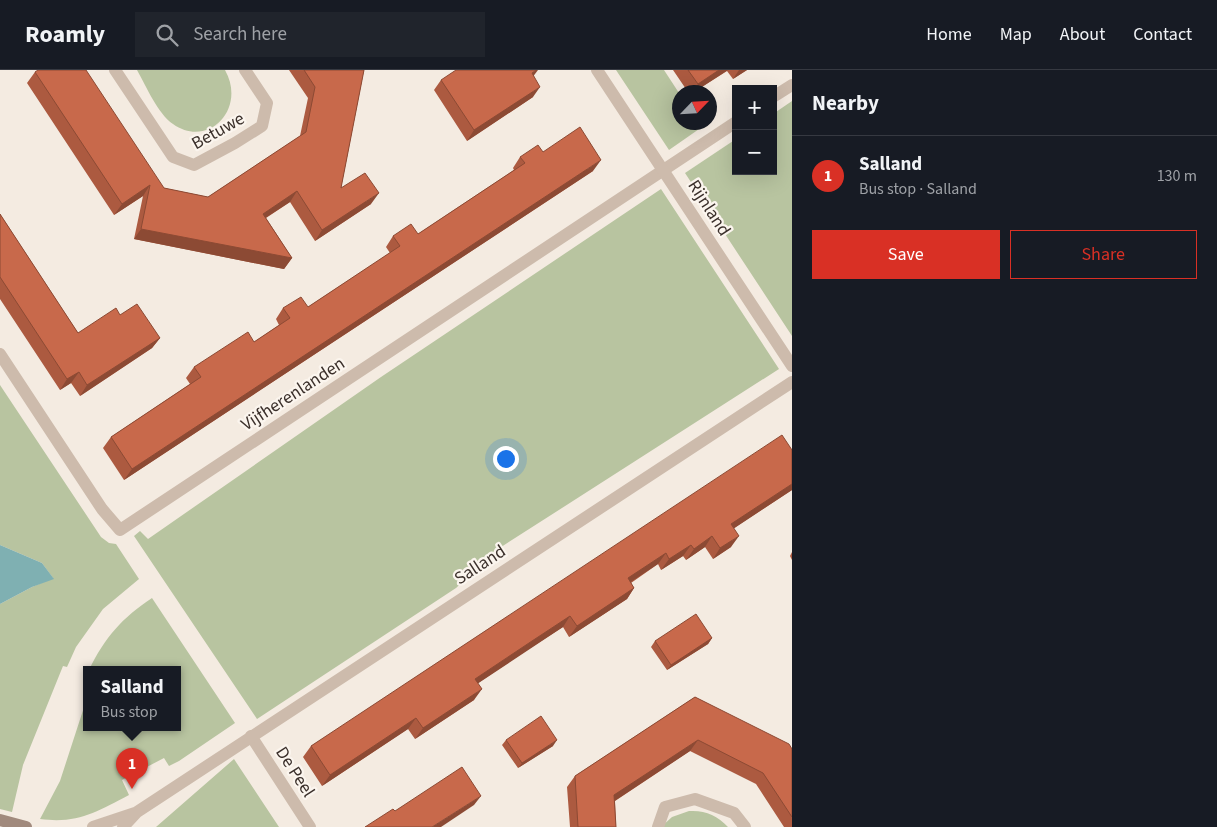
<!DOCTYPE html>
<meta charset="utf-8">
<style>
body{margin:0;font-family:"Source Sans 3",sans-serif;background:#20242c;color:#f1f3f6}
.controls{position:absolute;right:15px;top:15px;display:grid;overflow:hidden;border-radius:0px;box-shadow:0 5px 20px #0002}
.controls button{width:45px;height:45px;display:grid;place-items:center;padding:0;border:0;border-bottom:1px solid #363941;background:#171b24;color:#f1f3f6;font:25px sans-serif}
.compass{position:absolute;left:672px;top:15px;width:45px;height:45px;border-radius:50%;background:#171b24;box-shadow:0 5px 20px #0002;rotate:65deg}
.you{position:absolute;left:505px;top:388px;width:18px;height:18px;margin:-12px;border:4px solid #fff;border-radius:50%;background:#1a73e8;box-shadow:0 0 0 8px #1a73e833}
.badge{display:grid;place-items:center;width:32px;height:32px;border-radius:50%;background:#d93025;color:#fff;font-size:16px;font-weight:700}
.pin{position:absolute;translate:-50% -41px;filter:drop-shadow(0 1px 2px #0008)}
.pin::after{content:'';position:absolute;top:26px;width:18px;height:15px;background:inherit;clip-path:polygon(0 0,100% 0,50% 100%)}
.popup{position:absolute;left:83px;top:596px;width:98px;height:65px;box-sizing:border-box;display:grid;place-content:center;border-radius:0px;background:#171b24;filter:drop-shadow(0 1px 4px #0005);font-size:16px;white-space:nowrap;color:#9ea1a6}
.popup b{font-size:19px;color:#f1f3f6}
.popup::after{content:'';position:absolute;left:50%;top:100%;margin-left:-10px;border:10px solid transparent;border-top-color:#171b24}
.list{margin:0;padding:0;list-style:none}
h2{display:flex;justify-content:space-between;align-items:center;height:65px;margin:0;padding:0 20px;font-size:21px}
h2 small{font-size:16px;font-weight:400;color:#9ea1a6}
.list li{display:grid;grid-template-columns:32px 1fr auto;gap:15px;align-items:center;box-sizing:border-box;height:80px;padding:0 20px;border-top:1px solid #363941}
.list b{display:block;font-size:19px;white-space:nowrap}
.list p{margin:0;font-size:16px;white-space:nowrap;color:#9ea1a6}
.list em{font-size:16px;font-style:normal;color:#9ea1a6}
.actions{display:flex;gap:10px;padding:15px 20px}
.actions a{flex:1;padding:11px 0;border:1px solid #d93025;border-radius:0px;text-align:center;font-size:18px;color:#d93025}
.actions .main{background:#d93025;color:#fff}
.icon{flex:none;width:28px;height:28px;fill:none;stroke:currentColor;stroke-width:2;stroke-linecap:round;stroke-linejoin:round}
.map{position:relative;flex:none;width:792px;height:757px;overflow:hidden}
header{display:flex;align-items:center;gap:30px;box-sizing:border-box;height:70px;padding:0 25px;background:#171b24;border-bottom:1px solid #363941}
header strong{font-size:24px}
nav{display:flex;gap:28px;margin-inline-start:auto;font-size:18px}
.search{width:350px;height:45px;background:#20242c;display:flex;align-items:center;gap:12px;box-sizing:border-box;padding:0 18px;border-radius:0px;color:#9ea1a6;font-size:19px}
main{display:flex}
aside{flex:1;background:#171b24}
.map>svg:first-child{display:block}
</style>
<header>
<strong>Roamly</strong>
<div class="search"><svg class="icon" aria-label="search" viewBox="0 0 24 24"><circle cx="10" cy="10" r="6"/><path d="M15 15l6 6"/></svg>Search here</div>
<nav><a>Home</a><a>Map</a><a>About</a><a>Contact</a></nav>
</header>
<main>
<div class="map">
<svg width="792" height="757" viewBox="0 0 792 757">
<rect width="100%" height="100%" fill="#f4ebe1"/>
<!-- green -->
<path fill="#b8c4a0" d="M137,0H225C247,39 208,79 173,54C158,44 146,16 137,0Z
M616,0H664L679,23L680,52L699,53L702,57L669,80Z
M792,31V266L685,103L736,69V101H773V44Z
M661,119L779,299L498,479L456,518L257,649L134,466L140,461L148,469L381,307Z
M0,315L101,467L109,473L116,474L139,509L103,539L76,577L67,597L63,596L23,695L12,742L0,739V534L32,517L53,508L42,493L0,475Z
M152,528L235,653L179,691L169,696L164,688L122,710L129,725C96,742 78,754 40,749L60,711L87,628V658H177V600H89C105,567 122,548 152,528Z
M234,689L279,757H156Z
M689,741C705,740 717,745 728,757H661L672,747Z"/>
<!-- water -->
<path fill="#7fb0b2" d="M0,475L42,493L54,509L32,517L0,534Z"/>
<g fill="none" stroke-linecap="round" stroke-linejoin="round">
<!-- minor -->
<path stroke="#cdbbac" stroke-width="12" d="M115,0L173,87L194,95L235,73L262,56L267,33L245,0
M773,27L792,15
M0,284L102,439L120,460L736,52
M251,666L310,757
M658,757L665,737L695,729L734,743L745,757"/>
<!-- tertiary -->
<path stroke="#cdbbac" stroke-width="12" d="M597,0L792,296
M93,757L135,743
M123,757L137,742L792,312"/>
<!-- secondary -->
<path stroke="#a18a7d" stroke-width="12" d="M0,750L26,757"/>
</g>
<!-- wall -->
<path fill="#ac5a40" d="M289,0H364L341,118L371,134L315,171L290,132L266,148L292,188L284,199L134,169L143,126L114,145L27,13L35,2L164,118L208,127L300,66L308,28Z
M673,0H747L733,9L727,1L694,22H688Z
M534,6L533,27L467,71L434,20L441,10Z
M543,82L593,101L124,410L103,378L111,367L190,314L186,308L194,297L254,272L279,255L276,249L283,238L308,237L390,183L386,177L393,166L418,164L514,100L513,98L520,87Z
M0,144L78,263L120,245L160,268L152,278L80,326L71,313L60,320L0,229Z
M792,380V420L734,458L731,477L713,489L705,477L686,490L683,486L661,500L658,494L631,513L634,518L627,529L569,567L563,557L524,582L478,613L474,630L415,669L408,659L322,716L303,687L311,676Z
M792,482V490L790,486Z
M712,568L708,574L667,600L651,577L655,571Z
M695,627L792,679V757H784L756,714L690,681L615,731L616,757H570L567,717L575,706Z
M506,670L553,676L518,698L502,675Z"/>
<!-- shaded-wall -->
<path fill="#8c4a34" d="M536,0H538L532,8V3Z
M719,0H728L694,22H692L698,14Z
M739,0H747L733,9Z
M540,17L533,27L467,71L474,60Z
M601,90L593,101L124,410L132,399Z
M150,115L143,126L114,145L122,134Z
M297,121L290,132L256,154L263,144Z
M379,123L371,134L315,171L322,160Z
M141,159L292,188L284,199L134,169Z
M160,268L152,278L80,326L87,315Z
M79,302L71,313L60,320L67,309Z
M792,414V420L724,465L731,454Z
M712,466L705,477L686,490L694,479Z
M739,466L731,477L713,489L720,478Z
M691,475L683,486L661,500L669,489Z
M666,483L658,494L620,519L628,508Z
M634,518L627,529L569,567L577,556Z
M570,546L563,557L468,620L475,609Z
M712,568L708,574L667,600L671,595Z
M482,619L474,630L415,669L423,658Z
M416,648L408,659L322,716L330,705Z
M557,670L553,676L518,698L522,693Z
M698,670L690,681L607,736L614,725Z
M481,726L474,735L441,757H432Z"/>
<!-- building -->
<path fill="#c8694b" stroke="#8c4a34" d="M38,0H86L164,118L208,127L306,62L315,17L304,0H364L341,118L365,103L379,123L322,160L297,121L263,144L292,188L141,159L150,115L122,134L35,2Z
M456,0H536L532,3L540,17L474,60L441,10Z
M688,0H719L698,14Z
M580,57L601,90L132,399L111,367L201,307L194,297L248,262L254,272L290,248L283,238L301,227L308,237L400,176L393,166L411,154L418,164L525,93L520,87L538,75L543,82Z
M0,144L78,263L116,238L120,245L137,234L160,268L87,315L79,302L67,309L0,207Z
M782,365L792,380V414L731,454L739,466L720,478L712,466L694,479L691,475L669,489L666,483L628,508L634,518L577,556L570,546L532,571L475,609L482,619L423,658L416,648L330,705L311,676Z
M696,544L712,568L671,595L655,571Z
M695,627L789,674L792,679V747L763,703L698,670L614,725L616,757H578L575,706Z
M541,646L557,670L522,693L506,670Z
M462,697L481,726L432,757H365L393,739L395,741Z"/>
<g text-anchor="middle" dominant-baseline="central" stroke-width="4.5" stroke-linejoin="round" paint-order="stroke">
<!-- street labels -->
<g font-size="18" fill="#3b302b" stroke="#fbf5ee">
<text transform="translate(218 61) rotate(-29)">Betuwe</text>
<text transform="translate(709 138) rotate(57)">Rijnland</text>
<text transform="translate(293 324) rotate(-33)">Vijfherenlanden</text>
<text transform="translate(480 495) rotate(-33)">Salland</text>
<text transform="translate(295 702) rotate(57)">De Peel</text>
</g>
</g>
</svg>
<div class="controls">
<button>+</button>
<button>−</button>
</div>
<svg class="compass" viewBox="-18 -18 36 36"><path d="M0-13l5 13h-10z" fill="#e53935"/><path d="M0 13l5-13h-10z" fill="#9ea1a6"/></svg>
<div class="you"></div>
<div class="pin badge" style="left:132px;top:719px">1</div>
<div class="popup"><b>Salland</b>Bus stop</div>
</div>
<aside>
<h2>Nearby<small></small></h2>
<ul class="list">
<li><span class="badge">1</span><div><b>Salland</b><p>Bus stop · Salland</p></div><em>130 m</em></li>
</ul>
<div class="actions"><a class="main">Save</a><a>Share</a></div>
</aside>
</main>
